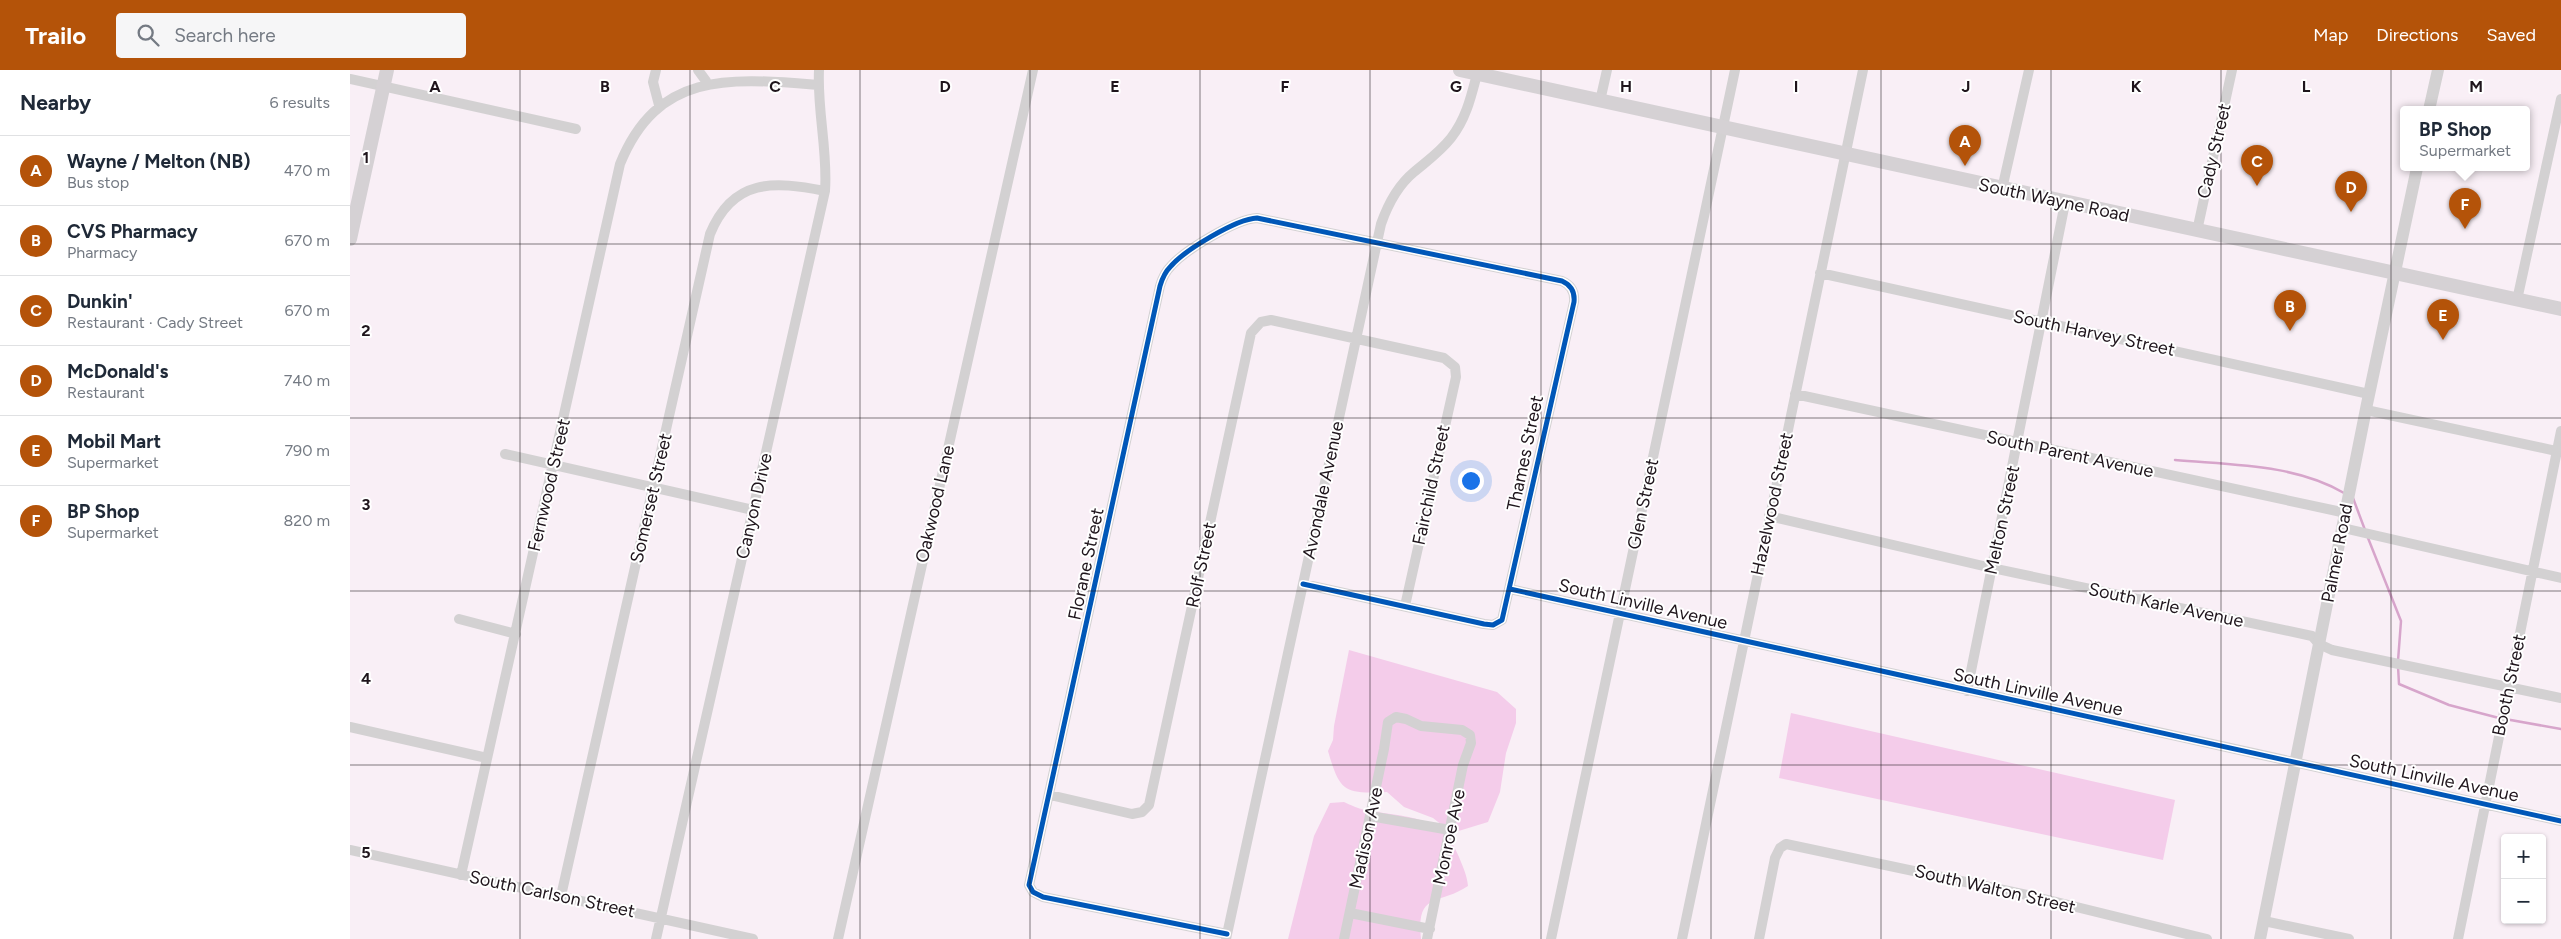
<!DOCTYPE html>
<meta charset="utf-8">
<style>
body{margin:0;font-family:Figtree,sans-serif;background:#f6f6f7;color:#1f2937}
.controls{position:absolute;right:15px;bottom:15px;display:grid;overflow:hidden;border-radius:5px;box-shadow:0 1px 4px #0004}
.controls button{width:45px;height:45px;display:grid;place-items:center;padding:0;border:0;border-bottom:1px solid #e0e1e3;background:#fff;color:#1f2937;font:25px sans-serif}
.you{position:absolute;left:1120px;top:410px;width:18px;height:18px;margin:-12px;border:4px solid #fff;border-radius:50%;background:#1a73e8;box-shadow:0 0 0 8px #1a73e833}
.badge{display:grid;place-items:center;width:32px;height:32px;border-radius:50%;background:#b45309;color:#fff;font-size:16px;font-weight:700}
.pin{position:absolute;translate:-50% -41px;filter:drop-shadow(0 1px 2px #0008)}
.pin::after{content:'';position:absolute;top:26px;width:18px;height:15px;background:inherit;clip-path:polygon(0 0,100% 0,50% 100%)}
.popup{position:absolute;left:2050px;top:36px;width:130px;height:65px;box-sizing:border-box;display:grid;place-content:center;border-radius:5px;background:#fff;filter:drop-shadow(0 1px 4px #0005);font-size:16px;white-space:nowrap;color:#747a83}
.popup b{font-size:19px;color:#1f2937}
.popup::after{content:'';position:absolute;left:50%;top:100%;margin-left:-10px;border:10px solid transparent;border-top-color:#fff}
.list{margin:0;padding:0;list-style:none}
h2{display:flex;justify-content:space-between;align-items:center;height:65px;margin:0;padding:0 20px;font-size:21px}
h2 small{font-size:16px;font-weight:400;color:#747a83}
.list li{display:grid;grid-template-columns:32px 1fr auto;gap:15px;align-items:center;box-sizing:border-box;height:70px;padding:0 20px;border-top:1px solid #e0e1e3}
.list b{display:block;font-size:19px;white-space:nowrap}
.list p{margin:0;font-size:16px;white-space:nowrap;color:#747a83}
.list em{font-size:16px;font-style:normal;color:#747a83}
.icon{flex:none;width:28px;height:28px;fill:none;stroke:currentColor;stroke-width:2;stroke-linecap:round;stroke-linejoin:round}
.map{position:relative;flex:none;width:2211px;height:869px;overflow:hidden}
header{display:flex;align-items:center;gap:30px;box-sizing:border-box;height:70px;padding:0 25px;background:#b45309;color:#fff}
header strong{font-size:24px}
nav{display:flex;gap:28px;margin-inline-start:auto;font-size:18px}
.search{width:350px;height:45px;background:#f6f6f7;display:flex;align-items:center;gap:12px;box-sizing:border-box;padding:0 18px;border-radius:5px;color:#747a83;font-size:19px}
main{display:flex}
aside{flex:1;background:#fff}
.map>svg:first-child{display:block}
</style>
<header>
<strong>Trailo</strong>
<div class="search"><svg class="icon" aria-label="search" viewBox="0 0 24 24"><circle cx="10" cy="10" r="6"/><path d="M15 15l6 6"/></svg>Search here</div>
<nav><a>Map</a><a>Directions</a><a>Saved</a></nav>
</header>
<main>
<aside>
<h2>Nearby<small>6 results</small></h2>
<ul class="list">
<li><span class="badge">A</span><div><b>Wayne / Melton (NB)</b><p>Bus stop</p></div><em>470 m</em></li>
<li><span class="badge">B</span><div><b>CVS Pharmacy</b><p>Pharmacy</p></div><em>670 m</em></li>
<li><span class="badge">C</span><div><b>Dunkin'</b><p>Restaurant · Cady Street</p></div><em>670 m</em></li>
<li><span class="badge">D</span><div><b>McDonald's</b><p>Restaurant</p></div><em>740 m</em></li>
<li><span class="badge">E</span><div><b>Mobil Mart</b><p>Supermarket</p></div><em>790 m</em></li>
<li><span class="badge">F</span><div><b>BP Shop</b><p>Supermarket</p></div><em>820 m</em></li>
</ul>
</aside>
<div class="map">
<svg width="2211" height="869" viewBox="0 0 2211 869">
<rect width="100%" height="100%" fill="#f9eff6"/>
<!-- green -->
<path fill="#f4ccea" d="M999,580L1147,622L1166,639V653L1156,683L1150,722L1138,752L1102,763L1083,748L1054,737L1037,722C994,724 990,722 978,681L983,670L984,656Z
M1441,643L1825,730L1813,790L1429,708Z
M994,732C1001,735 1008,739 1016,740C1054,748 1092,743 1109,787C1113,797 1117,805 1118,816C1088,836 1066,821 1071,869H938L964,766L980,733Z"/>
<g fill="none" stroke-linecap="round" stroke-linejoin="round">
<!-- stream -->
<path stroke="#d7a5cb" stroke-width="2.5" d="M1825,390C1881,395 1945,394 1994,423
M2003,428L2015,460
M2018,468L2051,551L2048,591
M2048,596L2049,614L2099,635L2149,648
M2155,649L2211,659"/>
<!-- minor -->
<path stroke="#d3d1d2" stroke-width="10" d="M306,0L303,12L309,35
M348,0L356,11
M0,9L226,59
M1250,31L1257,0
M1652,119L1679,0
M1847,161L1882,0
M1470,203L2019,324
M2167,230L2211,29
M1445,324L1996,443
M2016,340L2211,382
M155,384L403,440
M1419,446L1642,498L1962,566L1969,574L1982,580L2211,628
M1993,458L2211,508
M1160,519L2211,751
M109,549L166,564
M1617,621L1715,133
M0,657L137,688
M700,725L782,744L792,742L799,735L901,263L911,252L921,250L1094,288L1105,297L1106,307L1055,536
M1020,746L1100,760
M0,780L403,869
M111,805L270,94C308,0 381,8 468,15
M211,826L360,164C383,108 424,111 475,121
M1000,843L1080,859
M1914,851L1999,869
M877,864L693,827L683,822L679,815L810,216C812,209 815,202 821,196C835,180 886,149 907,148L1212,211C1221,215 1225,222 1224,232L1152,550L1143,555L1134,554L953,514
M306,869L475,121C478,81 467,41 469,0
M488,869L683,0
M876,869L1031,154C1038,134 1047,116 1064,102C1077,91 1090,82 1101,68C1116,49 1121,27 1127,4
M994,869L1034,679L1038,652L1046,647L1056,649L1071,656L1112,660L1120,665L1121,673L1113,695L1077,869
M1201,869L1385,0
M1332,869L1513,0
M1409,869L1425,788L1430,778L1436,774L1677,825L1857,869
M2108,869L2211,361"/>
<!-- tertiary -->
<path stroke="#d3d1d2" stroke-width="12" d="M2079,40L2088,0
M1910,869L2017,334L2067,98"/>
<!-- secondary -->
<path stroke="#d5d1d4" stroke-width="14" d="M1110,0L2211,239
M0,169L37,0"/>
<!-- cycleway casing -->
<g stroke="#fff" stroke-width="8">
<path id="cycleway" d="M1160,519L2211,751
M877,864L693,827L683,822L679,815L810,216C812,209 815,202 821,196C835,180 886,149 907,148L1212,211C1221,215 1225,222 1224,232L1152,550L1143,555L1134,554L953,514"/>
</g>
<!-- cycleway -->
<use href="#cycleway" stroke="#0057b8" stroke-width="5"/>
</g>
<!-- grid -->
<path fill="none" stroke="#1f151c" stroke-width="1" stroke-opacity="0.55" d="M170,0V869M340,0V869M510,0V869M680,0V869M850,0V869M1020,0V869M1191,0V869M1361,0V869M1531,0V869M1701,0V869M1871,0V869M2041,0V869M0,174H2211M0,348H2211M0,521H2211M0,695H2211"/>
<g text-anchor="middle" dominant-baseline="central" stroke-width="4" stroke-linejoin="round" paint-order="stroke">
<!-- street labels -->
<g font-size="18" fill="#1f151c" stroke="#fff">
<text transform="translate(1864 81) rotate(-77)">Cady Street</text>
<text transform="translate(1704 130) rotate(12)">South Wayne Road</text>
<text transform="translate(1744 263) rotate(12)">South Harvey Street</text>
<text transform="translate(1175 383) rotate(-78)">Thames Street</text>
<text transform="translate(1720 384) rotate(12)">South Parent Avenue</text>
<text transform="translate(199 415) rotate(-77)">Fernwood Street</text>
<text transform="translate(1081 415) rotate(-78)">Fairchild Street</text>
<text transform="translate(973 420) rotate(-78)">Avondale Avenue</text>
<text transform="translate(301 428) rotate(-77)">Somerset Street</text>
<text transform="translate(585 434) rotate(-77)">Oakwood Lane</text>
<text transform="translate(1293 434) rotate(-78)">Glen Street</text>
<text transform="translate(1422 434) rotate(-78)">Hazelwood Street</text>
<text transform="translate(404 436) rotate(-77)">Canyon Drive</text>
<text transform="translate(1652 450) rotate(-78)">Melton Street</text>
<text transform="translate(1987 483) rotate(-79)">Palmer Road</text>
<text transform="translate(736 494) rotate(-78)">Florane Street</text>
<text transform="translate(851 495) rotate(-78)">Rolf Street</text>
<text transform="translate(1293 534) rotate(13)">South Linville Avenue</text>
<text transform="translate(1816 535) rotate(12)">South Karle Avenue</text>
<text transform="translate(2159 615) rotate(-78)">Booth Street</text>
<text transform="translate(1688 622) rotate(12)">South Linville Avenue</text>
<text transform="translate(2084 708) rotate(12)">South Linville Avenue</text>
<text transform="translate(1099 767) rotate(-78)">Monroe Ave</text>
<text transform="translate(1016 768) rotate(-78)">Madison Ave</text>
<text transform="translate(1645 819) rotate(13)">South Walton Street</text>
<text transform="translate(202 824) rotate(12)">South Carlson Street</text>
</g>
</g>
<g font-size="16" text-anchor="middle" font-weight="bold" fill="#1f151c" stroke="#fff" stroke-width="4" stroke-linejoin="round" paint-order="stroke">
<text x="85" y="22">A</text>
<text x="255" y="22">B</text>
<text x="425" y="22">C</text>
<text x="595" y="22">D</text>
<text x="765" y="22">E</text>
<text x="935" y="22">F</text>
<text x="1106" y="22">G</text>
<text x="1276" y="22">H</text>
<text x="1446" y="22">I</text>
<text x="1616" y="22">J</text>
<text x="1786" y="22">K</text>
<text x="1956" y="22">L</text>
<text x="2126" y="22">M</text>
<text x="16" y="93">1</text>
<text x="16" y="266">2</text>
<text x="16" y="440">3</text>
<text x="16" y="614">4</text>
<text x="16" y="788">5</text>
</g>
</svg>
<div class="controls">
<button>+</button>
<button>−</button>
</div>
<div class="you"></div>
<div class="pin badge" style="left:1615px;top:96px">A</div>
<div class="pin badge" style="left:1940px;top:261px">B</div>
<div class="pin badge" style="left:1907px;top:116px">C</div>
<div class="pin badge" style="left:2001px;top:142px">D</div>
<div class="pin badge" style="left:2093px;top:270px">E</div>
<div class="pin badge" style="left:2115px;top:159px">F</div>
<div class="popup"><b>BP Shop</b>Supermarket</div>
</div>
</main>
